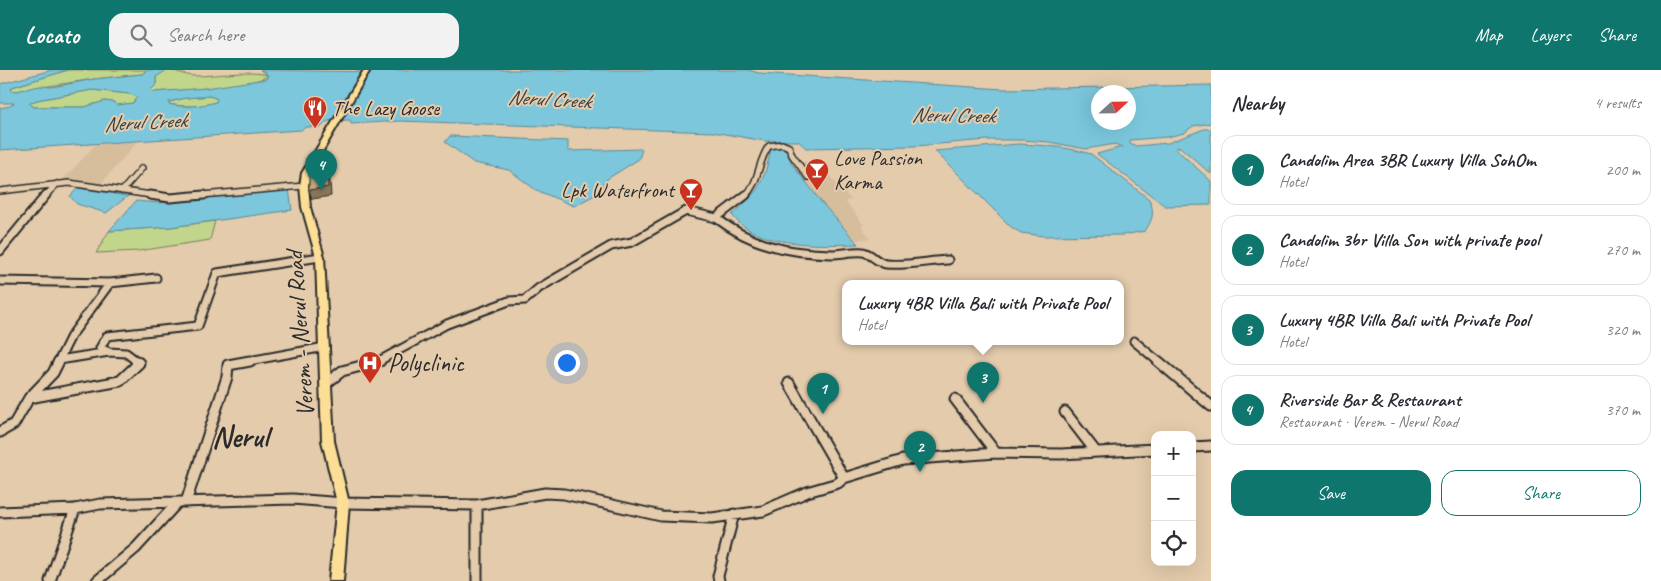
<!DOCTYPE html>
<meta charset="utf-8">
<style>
body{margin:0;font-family:Caveat,sans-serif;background:#f2f2f3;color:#2b2b33}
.controls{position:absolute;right:15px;bottom:15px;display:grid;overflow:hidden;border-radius:10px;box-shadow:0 5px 20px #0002}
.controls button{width:45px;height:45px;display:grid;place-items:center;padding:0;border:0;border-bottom:1px solid #e1e1e2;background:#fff;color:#2b2b33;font:25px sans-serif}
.compass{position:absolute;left:1091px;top:15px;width:45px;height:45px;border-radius:50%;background:#fff;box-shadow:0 5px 20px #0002;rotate:68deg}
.you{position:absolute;left:566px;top:292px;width:18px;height:18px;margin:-12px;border:4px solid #fff;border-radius:50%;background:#1a73e8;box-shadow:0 0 0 8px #1a73e833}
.badge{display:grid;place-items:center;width:32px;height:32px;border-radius:50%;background:#0f766e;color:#fff;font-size:16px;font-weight:700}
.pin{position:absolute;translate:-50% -41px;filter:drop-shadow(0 1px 2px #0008)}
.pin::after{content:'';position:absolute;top:26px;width:18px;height:15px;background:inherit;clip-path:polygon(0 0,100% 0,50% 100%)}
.popup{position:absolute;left:842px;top:210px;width:282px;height:65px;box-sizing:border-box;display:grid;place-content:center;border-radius:10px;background:#fff;filter:drop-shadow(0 1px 4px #0005);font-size:16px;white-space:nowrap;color:#7c7c81}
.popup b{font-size:19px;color:#2b2b33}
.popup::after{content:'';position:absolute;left:50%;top:100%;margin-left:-10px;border:10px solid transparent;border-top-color:#fff}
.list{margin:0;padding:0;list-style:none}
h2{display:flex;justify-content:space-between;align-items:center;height:65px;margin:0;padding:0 20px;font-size:21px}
h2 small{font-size:16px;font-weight:400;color:#7c7c81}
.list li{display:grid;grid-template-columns:32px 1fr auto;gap:15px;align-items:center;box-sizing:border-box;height:70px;margin:0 10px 10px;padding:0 10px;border:1px solid #e1e1e2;border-radius:15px}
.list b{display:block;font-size:19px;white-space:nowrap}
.list p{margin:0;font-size:16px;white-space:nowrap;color:#7c7c81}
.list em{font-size:16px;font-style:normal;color:#7c7c81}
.actions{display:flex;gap:10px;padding:15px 20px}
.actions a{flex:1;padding:11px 0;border:1px solid #0f766e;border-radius:15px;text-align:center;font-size:18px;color:#0f766e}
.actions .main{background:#0f766e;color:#fff}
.icon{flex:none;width:28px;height:28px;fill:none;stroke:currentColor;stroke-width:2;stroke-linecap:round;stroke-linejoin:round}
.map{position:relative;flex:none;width:1211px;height:511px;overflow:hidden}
header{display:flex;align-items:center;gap:30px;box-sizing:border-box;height:70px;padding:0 25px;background:#0f766e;color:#fff}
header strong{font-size:24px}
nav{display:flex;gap:28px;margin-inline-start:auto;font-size:18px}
.search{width:350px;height:45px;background:#f2f2f3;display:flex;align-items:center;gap:12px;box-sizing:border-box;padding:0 18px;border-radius:15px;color:#7c7c81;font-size:19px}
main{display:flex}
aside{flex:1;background:#fff}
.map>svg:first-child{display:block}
</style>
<header>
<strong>Locato</strong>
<div class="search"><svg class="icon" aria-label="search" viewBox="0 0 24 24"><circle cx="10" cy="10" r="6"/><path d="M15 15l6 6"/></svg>Search here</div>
<nav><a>Map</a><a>Layers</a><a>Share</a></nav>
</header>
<main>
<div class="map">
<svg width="1211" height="511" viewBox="0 0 1211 511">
<rect width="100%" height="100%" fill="#e3cbac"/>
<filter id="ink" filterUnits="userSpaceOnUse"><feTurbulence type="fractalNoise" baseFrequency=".02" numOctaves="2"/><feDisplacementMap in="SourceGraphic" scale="10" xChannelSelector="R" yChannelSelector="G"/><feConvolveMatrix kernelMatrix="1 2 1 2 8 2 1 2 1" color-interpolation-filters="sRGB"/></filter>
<g filter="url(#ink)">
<!-- built -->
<path fill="#d6bd9c" d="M137,72L101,114L62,111L96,74Z
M808,92L818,103L826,102L851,130L845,131L864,155L861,156L870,168L854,170L822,133L792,94Z"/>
<!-- green -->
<path fill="#c2d68b" stroke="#76805b" d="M68,0H147L142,4L94,9L16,21L11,20L12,17Z
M165,0C176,0 185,6 195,6C218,6 247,0 268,5C260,16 171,21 153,22L151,20L156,15V7Z
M92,20L130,24L137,27L133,33L117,36L105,31L85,37H34L29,33L37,30Z
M210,26L217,29L216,32C201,37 183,37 169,34V32L186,28Z
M215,151L210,170L138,181L96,183L109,161L171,157Z"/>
<!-- water -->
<path fill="#7cc7dc" stroke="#5c8995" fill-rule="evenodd" d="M52,0H68L12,17L11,20L16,21L40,16L52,17L94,9L142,4L147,0H167L156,7V15L151,20L153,22L206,18L266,9L268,5L260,0L378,2L395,0H748L759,3L1003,19L1211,15V53L1193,56L1184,63L1167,67L1130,70V73L1136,76L1168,73L1204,59H1211V104L1180,77L1175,78L1211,111V135L1165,136L1097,84L1122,77L1115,74L1086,79L1049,72L1022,70H987L915,76L806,78L798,71H765L713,62L400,51L351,54L350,50L328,51L321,57H306L301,60L0,80V38L10,36L14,33H0V14ZM92,20L130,24L137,27L133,33L117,35L114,32L105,31L84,37H34L29,33L37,30ZM1098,22H1128V52H1098ZM210,26L217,29L216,32C202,36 183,38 169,34V32L186,28Z
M450,66L568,71V81L642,79L639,89L607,109L597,124L574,136L536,120L509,100L474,93L445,72Z
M1018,74C1042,75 1068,77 1091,84L1149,129C1155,142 1153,149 1145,161L1123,165L1043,166L1021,163L1011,157L935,81Z
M771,78H785L792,94L822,133L858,174C821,175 756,178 732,145C759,121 764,113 771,78Z
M78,118L128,126L106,143L77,134L70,126Z
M289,119L292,140L171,157L109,161L136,131L159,133Z"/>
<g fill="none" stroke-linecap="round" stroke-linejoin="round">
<!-- minor-far2 casing -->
<g stroke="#2b2b2b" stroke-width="8">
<path id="minor-far2" d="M0,121L69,113L158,126
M122,121L142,98
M45,126L57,114
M190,126L304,116
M745,126C760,112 757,92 769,76L782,74L789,77L792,85L808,107"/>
</g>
<!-- minor-far1 casing -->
<g stroke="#2b2b2b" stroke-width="11">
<path id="minor-far1" d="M150,125L170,128L204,125
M716,148C752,175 786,183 832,184C841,184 853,181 863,182C871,183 877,193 886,194C906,196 928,191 948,190
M0,181L46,125
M0,211L110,213L156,208
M1134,271L1159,292
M59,290L109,282
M58,292L71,266L110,213
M138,292L126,283L109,282L100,278L107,266L198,256L217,203L320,187
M243,292L325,277
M377,292L447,254L509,231L525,230L539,218L611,176L632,172L686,141L716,148L746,125"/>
</g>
<!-- minor casing -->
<g stroke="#2b2b2b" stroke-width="13">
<path id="minor" d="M1158,291L1211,336
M327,313L342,301L380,291
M789,313L844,408
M29,328L120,311L139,293L136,291
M955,329L996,383
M1065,342L1096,382
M0,362L14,354L29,328L53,303L59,291
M1192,377L1211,376
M186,432L227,307L228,295L250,291
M477,435V511
M0,442L75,439L100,434L178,432
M50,511L75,439
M97,511L136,478L178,432L293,429L343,433L477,435L545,423L564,424L661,446L712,448L763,441L807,422L838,413L844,408L903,390L996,383L1061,384L1155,379
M719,511L718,506L734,444"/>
</g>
<!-- major casing -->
<g stroke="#2b2b2b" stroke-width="4">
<path id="major" d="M364,0H370L310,103L308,116L310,137L324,187L334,371L349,433L343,511H329L337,433L322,371L316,187L302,137L300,116L302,103Z"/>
</g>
<!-- minor-far2 -->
<use href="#minor-far2" stroke="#e3cbac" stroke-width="5"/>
<!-- minor-far1 -->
<use href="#minor-far1" stroke="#e3cbac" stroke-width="7"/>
<!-- minor -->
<use href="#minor" stroke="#e3cbac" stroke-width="9"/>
<!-- major -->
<use href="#major" fill="#fcde96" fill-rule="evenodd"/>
</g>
<!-- shaded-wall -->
<path fill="#897659" stroke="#2b2b2b" d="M327,101L330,110L331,126L312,129L309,120Z"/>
<!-- building -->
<path fill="#c4a87f" stroke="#2b2b2b" d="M327,101L328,117L309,120V104Z"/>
</g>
<!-- icons -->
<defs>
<g id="restaurant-pin" transform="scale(1.25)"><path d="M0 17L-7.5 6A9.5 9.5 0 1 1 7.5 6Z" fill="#c8321e" stroke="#e3cbac"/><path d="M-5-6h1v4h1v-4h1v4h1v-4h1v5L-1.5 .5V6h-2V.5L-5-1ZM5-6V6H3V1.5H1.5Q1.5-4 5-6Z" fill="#fff"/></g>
<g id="bar-pin" transform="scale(1.25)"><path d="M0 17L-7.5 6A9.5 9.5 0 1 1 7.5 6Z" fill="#c8321e" stroke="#e3cbac"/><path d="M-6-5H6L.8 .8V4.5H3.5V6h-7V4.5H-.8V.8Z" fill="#fff"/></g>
<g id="hospital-pin" transform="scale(1.25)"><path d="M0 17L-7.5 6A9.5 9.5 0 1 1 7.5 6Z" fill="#c8321e" stroke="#e3cbac"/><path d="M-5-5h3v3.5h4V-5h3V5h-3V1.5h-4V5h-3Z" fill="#fff"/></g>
</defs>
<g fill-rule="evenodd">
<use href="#restaurant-pin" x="315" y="38"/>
<use href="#bar-pin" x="817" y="100"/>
<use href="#bar-pin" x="691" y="120"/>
<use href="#hospital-pin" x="370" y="293"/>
</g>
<g text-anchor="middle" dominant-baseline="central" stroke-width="4" stroke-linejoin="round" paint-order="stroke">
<!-- far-water labels -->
<g font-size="21" font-style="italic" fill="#374246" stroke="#e3cbac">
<text transform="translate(549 29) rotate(3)">Nerul Creek</text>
<text transform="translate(953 45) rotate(1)">Nerul Creek</text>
<text transform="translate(145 52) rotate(-3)">Nerul Creek</text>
</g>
<!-- far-poi labels -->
<g font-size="21" fill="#2b2b2b" stroke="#e3cbac" text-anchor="start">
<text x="332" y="38">The Lazy Goose</text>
<text x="834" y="88">Love Passion<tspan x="834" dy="24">Karma</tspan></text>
<text x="674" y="120" text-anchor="end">Lpk Waterfront</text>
</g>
<!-- street labels -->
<g font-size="25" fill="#2b2b2b" stroke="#e3cbac">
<text transform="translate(300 264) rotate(-94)">Verem - Nerul Road</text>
</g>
<!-- poi labels -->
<g font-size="25" fill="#2b2b2b" stroke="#e3cbac" text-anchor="start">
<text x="388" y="293">Polyclinic</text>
</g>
<!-- district labels -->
<g font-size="30" font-weight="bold" fill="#2b2b2b" stroke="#e3cbac">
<text x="240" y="367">Nerul</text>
</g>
</g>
</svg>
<div class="controls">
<button>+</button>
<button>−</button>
<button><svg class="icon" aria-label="locate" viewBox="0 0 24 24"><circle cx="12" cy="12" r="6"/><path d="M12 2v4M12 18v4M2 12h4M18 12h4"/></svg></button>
</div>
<svg class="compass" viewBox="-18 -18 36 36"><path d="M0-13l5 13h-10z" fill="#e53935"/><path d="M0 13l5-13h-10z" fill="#7c7c81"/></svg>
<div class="you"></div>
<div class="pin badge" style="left:823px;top:344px">1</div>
<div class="pin badge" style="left:920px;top:402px">2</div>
<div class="pin badge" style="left:983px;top:333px">3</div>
<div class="popup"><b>Luxury 4BR Villa Bali with Private Pool</b>Hotel</div>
<div class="pin badge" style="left:321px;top:120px">4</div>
</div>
<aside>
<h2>Nearby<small>4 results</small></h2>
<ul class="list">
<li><span class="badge">1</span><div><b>Candolim Area 3BR Luxury Villa SohOm</b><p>Hotel</p></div><em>200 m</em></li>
<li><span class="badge">2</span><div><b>Candolim 3br Villa Son with private pool</b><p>Hotel</p></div><em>270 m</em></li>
<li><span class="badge">3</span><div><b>Luxury 4BR Villa Bali with Private Pool</b><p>Hotel</p></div><em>320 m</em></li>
<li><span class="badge">4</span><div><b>Riverside Bar &amp; Restaurant</b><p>Restaurant · Verem - Nerul Road</p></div><em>370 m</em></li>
</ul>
<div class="actions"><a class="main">Save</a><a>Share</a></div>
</aside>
</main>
